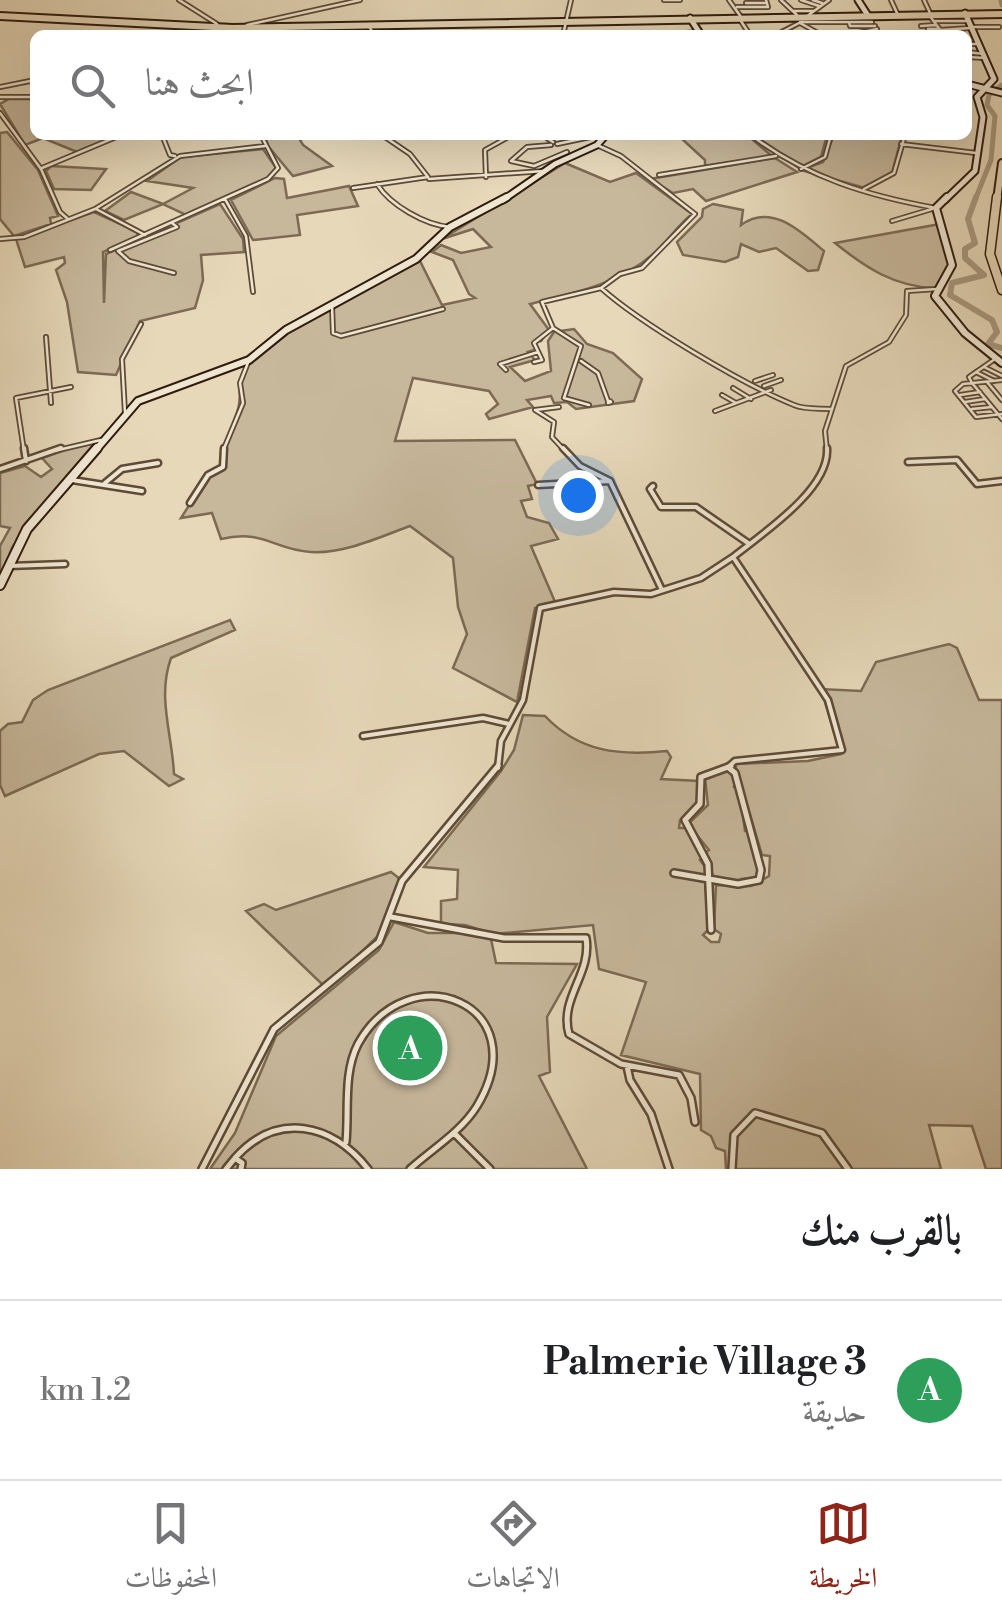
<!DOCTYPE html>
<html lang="ar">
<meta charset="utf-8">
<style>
body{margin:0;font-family:"Libre Bodoni",Amiri,serif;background:#f2f2f2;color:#202124;direction:rtl}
.you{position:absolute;left:578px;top:495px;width:35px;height:35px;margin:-25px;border:8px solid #fff;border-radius:50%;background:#1a73e8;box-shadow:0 0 0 15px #1a73e833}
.badge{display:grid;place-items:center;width:65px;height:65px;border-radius:50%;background:#8f2418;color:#fff;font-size:32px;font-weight:700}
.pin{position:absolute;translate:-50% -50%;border:5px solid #fff;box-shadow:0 2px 10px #0006}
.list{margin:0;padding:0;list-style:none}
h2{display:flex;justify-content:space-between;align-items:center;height:130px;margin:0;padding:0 40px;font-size:42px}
h2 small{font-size:32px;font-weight:400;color:#757577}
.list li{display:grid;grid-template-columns:65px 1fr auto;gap:30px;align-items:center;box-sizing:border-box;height:180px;padding:0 40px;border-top:2px solid #e0e0e0}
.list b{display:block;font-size:38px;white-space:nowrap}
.list p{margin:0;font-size:32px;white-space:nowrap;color:#757577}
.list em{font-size:32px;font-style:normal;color:#757577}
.icon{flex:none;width:55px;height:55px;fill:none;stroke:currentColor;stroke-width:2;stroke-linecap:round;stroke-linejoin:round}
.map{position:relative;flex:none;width:1002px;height:1169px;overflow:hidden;direction:ltr}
.search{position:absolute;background:#fff;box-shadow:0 10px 40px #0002;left:30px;right:30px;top:30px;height:110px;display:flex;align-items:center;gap:25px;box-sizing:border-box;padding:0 35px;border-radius:15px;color:#757577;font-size:38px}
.sheet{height:310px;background:#fff}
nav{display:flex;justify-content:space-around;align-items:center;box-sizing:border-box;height:140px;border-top:2px solid #e0e0e0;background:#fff;font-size:28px;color:#757577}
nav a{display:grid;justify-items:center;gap:5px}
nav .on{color:#8f2418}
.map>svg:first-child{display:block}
</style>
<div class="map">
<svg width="1002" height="1169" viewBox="0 0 1002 1169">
<rect width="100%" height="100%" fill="#e6d8b9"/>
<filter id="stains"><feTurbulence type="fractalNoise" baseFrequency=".002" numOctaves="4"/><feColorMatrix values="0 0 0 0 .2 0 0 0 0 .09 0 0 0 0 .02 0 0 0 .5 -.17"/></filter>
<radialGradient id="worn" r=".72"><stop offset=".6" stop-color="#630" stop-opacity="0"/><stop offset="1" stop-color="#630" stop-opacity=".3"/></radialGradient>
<!-- green -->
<path fill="#c7b89c" stroke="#7c6a54" stroke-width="2.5" d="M9,99H35V135H118L77,152L43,138L25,145L0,104Z
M7,132L38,170L58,216L50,218L51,224L14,236L0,219V133Z
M265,135H297L303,145L332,166L293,176L268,146Z
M701,135H747L772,156L705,166V160L682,139Z
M753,135H827L821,157L799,168Z
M834,135H902L892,173L865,188L801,170L823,162Z
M263,149L276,168L266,180L186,215L163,204L124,220L105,211L131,192L163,204L193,188L147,181L181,157Z
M775,158L797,172L706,201L693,189L673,193L650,179Z
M565,163L610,182L636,173L692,214C677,226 668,241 653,254C620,284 573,293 530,304L549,330L541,341L534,342L538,349L528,352L535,360L510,367L525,381L551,371L548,341L554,332L574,329L587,344L613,353L642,379L634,401L576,409L567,402L554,403L551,396L527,400L533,407L489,419L486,414L498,404L489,391L413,378L395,441L515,440L537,484L528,486L532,499L521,501L527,517L549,523L558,539L531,546L556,604L535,608L517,702L453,668L467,634L458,607L453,558L410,526C380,537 344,554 311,552C274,550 264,529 221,539L212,513L181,518L211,471L220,468C224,447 232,429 238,409C242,396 237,384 244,371C265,333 379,283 420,261L442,305L475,298L469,294L453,260L432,252L441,245L461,253L491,247L473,229L442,239Z
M51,166L106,169L91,190L54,189L46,171Z
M275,178L284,179L287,198L349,186L358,206L297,215L300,235L253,240L231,200Z
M220,204L243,239L244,252L201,255L203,280L195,308L140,321L116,375L78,372L67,302L56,270L65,263L64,257L25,267L16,239L94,212L138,232L137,237L103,252L104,303L106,254Z
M713,204L743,210L741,225C773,202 803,234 824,251L818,270L808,271L776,248L759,252L741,244L738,257L725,262L683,255L677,242L702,217L703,209Z
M940,224L949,267L935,288C895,287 866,268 835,243Z
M101,443L34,515L12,548L0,582V546L10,528L0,526V473L25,466L41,477L52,469L42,458L70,447Z
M230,620L235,630L171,658C157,697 172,733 174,774L183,779L169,786L124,751L99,754L5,796L0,785V731L8,724L22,722L33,700L48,690Z
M949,644L957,648L979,700H1002V1169H986L972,1126L929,1125L941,1169H726L725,1151L716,1148L711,1136L701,1130L700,1074L621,1055L646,982L599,969L593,925L494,934L465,925L441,924V901L457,899L458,870L424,867L501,771L514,750L523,715L545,716C579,752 619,756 667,751L671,757L661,779L699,781L698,804L680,820L679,828H685L704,858L700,860L708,871L707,878L674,875L705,882L709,929L703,935L711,942H719L721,934L714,929L716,885L751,886L769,876L770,856L762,855L735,764L808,761L841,754L821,689L861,691L876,662Z
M729,770L738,785L734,787L740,794L745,831H750L759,878L741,879L740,883L714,879L705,853L709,850L688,824L708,805L705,778Z
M391,872L400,879L380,934L325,987L246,911L264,904L276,910Z
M394,922L428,933H476L491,939L496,963L577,964L547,1017L550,1072L539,1076L587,1169H210L235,1133L276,1036L379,950Z"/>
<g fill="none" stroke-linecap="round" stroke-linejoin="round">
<!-- river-far1 -->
<path stroke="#a8987e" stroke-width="5" d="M1001,0L1002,5
M975,200L991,160L995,116L987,105L989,95L1002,85"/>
<!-- river -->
<path stroke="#a8987e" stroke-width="6" d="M976,197L968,219L975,243L965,249V258L984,275L952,283L950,295L992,320L997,332L988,344L1002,348"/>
<!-- street-far2 casing -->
<g stroke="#5e4b37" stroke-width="6">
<path id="street-far2" d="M179,0L217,24
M664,0H680
M729,0L741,17
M781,0L797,15
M801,0L819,6
M813,0L822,3
M891,0L897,13
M924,0L930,13
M746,3H767
M737,7H768L766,0
M793,11H813
M929,15L944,35
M806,17L829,0
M739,18L750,35
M934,21H969
M800,22H872
M849,22L850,26H875
M800,23L818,33
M247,25L360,0
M369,26L374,35
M921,26L936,25
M972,27H999
M928,29H939
M940,30L970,28
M859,33L877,29
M224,35L239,30
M266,35L276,29
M563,35L571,0
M661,35L698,32
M776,35L799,23
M803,35L810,34
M889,35H908
M968,44H979
M967,52L984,54
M967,57L986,58
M0,87L35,80
M0,97H35
M0,113L41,169L60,212L68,219
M162,135L170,155L175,156
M542,135L553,142
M751,135C806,177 868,196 936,208
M557,144L600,135
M901,144L976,153
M551,145L527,147L511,161L534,166L567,152
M42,168L121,135
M801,169L825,157L831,135
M659,175L776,156
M486,177L485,150L512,135
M429,179L544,171
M377,184C390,205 425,225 450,227
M353,188L428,177L410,154L382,135
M864,189L894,173L905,135
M225,199L246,236L253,292
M96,209L145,235
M892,221L932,209
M172,223L177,227L118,251L129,261L174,273
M0,239L24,237L95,209L180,156L265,146
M110,250L268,179L278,168L261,135
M601,288C640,323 744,385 794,405C805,410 819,408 832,409
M332,305L333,333L341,336L443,309
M553,328L581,346L564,398L589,405
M46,337L51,403
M581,361L598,373L608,401
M534,362L542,360L534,343L553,328L542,302L601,288L620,274L642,268L695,214L621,156L597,145
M984,367L1002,376
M506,370L500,364L538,352
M976,372L994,381
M1002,380L963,384L955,391L976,417L1002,414
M755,381L773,375
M987,382L1002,400
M972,383L1002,419
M972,383L969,377L995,359
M764,386L781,380
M733,388L751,399
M722,395L736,403
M960,395L980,392
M608,401H610L611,402L608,403Z
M965,402L985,399
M559,407L535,410L554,422L552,437L565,451
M972,409L992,407
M715,411L771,390
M125,413L122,359L141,324
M24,451L16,398L71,387
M54,451L101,440
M223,451L243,403L240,383L249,360
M827,451L825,431L846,366L889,342L906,315L907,291L937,289"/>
</g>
<!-- street-far1 casing -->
<g stroke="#5e4b37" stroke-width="9">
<path id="street-far1" d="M24,448L26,461
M563,448L580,466L610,481L662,590
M908,462L957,460L977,484L1002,481
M0,469L61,448
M72,480L142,491
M105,483L122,469L158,463
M538,485L610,481
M653,486L650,489L661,507H696L748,543
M190,503L208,475L223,467L224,448
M9,566L65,564
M363,736L483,718L509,724
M498,768L501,741L523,700L540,608L614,592L651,594L701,578L733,557
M727,768L735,761L842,750L828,700L733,557C763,533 830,489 827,448"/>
</g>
<!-- street casing -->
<g stroke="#5e4b37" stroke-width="10">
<path id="street" d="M674,873L738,884L759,880L761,870L735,773L729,768
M391,917L504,938H586C592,974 559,998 569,1034L621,1064L679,1075L691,1098L695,1122
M711,930L708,864L685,820L700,804L701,777L731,766
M627,1066L630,1080L651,1114L669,1169
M455,1134L490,1169
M346,1142C349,1111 343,1073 358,1044C409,952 538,1004 477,1106C461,1132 432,1149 410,1169
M235,1158C277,1111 332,1123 368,1169
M202,1169L274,1029L379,942L402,881L498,766
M226,1169L235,1158L242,1163L241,1169
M732,1169L734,1135L755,1113L822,1133L848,1169"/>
</g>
<!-- secondary-far2 casing -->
<g stroke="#301c0c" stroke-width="9">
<path id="secondary-far2" d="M858,0L867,14
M690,18L701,35
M967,84L1002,93
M503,200L555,164L597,145L606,135
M945,200L975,171L983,117L977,97L994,79L965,13"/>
</g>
<!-- secondary-far1 casing -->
<g stroke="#301c0c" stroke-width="10">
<path id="secondary-far1" d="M947,197L936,208L952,265L935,296L965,333L1002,363
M95,451L138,401L249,360L286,330L416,259L450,227L507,197"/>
</g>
<!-- secondary casing -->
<g stroke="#301c0c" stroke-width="12">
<path id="secondary" d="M0,585L27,529L97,448"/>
</g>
<!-- primary-far1 casing -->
<g stroke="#301c0c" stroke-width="10">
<path id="primary-far1" d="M0,16L233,28L1002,14
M997,200L1002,163"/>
</g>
<!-- primary casing -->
<g stroke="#301c0c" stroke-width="11">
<path id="primary" d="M997,197L990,254L1002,290"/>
</g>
<!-- street-far2 -->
<use href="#street-far2" stroke="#efe6d2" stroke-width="2.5"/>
<!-- street-far1 -->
<use href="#street-far1" stroke="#efe6d2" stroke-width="4"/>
<!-- street -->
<use href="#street" stroke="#efe6d2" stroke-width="5"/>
<!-- secondary-far2 -->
<use href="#secondary-far2" stroke="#efe6d2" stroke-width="5"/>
<!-- secondary-far1 -->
<use href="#secondary-far1" stroke="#efe6d2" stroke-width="6"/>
<!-- secondary -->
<use href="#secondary" stroke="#efe6d2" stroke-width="8"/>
<!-- primary-far1 -->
<use href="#primary-far1" stroke="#e6d8b9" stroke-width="6"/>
<!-- primary -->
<use href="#primary" stroke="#e6d8b9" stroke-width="8"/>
</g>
<rect width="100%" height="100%" filter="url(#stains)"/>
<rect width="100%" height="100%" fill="url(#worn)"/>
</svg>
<div class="you"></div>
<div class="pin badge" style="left:410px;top:1048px;background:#2e9e5b">A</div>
<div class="search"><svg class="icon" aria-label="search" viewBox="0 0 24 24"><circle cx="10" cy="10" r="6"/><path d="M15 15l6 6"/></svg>ابحث هنا</div>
</div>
<section class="sheet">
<h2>بالقرب منك<small></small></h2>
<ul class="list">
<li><span class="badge" style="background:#2e9e5b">A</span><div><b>Palmerie Village 3</b><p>حديقة</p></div><em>1.2 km</em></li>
</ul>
</section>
<nav>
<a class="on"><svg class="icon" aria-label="map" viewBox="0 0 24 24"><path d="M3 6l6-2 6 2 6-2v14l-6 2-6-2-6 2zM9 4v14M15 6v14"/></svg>الخريطة</a>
<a><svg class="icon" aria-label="directions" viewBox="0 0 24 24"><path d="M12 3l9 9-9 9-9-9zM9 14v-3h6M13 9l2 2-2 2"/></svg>الاتجاهات</a>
<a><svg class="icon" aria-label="saved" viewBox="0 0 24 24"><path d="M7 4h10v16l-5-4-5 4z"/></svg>المحفوظات</a>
</nav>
